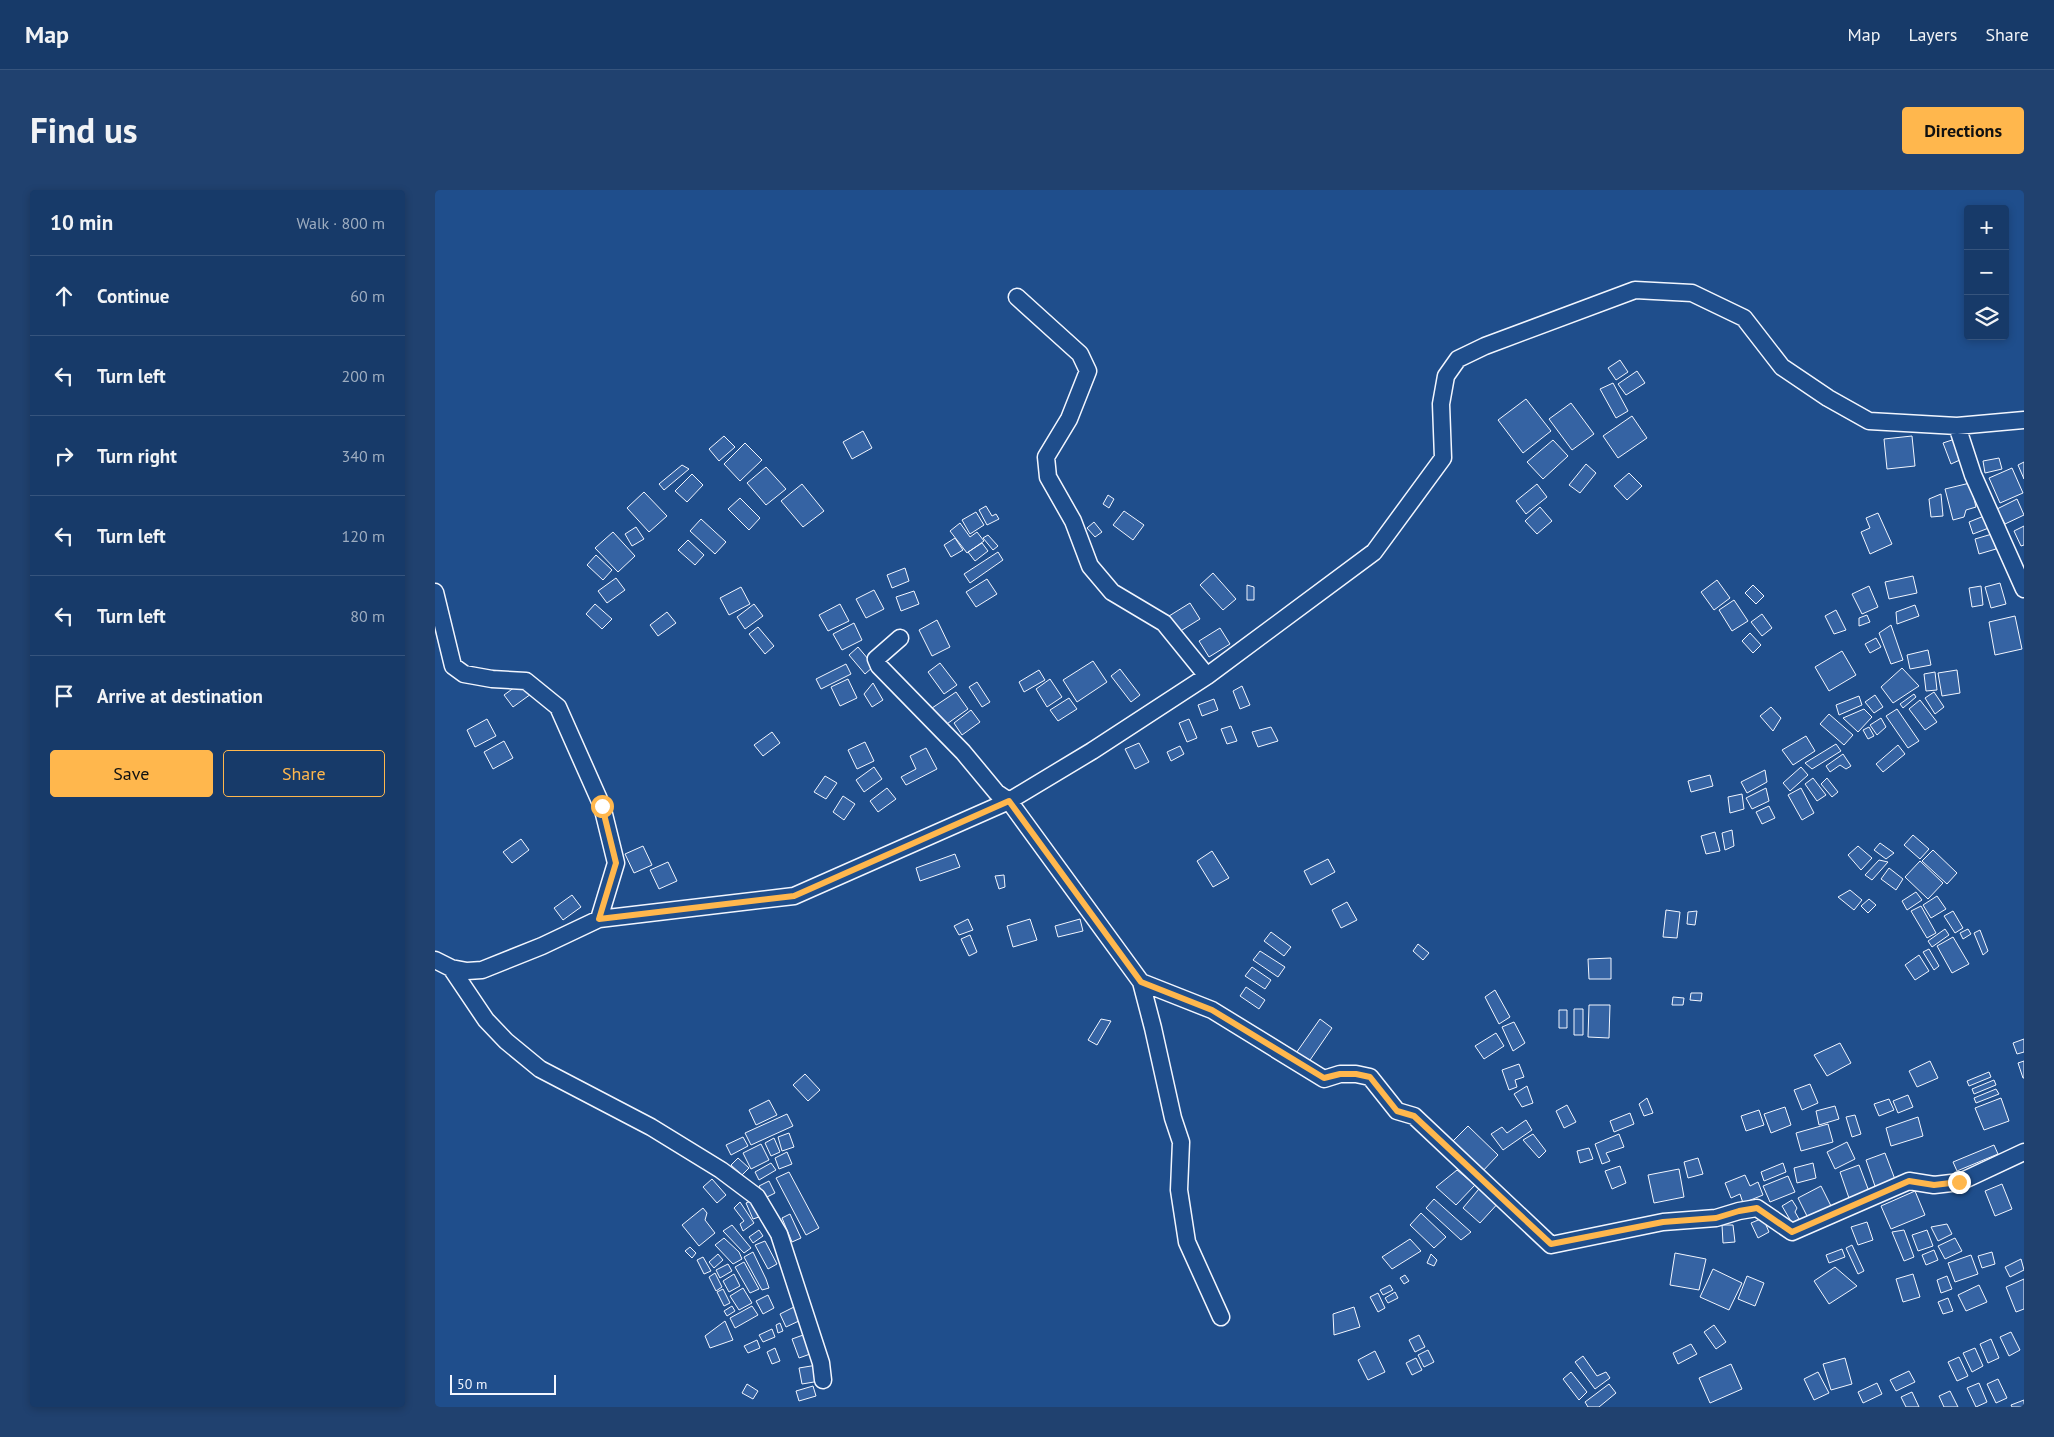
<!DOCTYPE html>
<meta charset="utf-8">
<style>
body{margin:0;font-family:"PT Sans",sans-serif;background:#20416f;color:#f1f3f6}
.controls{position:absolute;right:15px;top:15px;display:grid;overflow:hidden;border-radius:5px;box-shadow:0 2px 8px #0003}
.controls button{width:45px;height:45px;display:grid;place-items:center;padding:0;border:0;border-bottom:1px solid #36547d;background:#173a69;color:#f1f3f6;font:25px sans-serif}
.scale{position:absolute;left:15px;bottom:12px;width:106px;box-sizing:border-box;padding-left:5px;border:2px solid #f2f6ff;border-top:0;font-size:14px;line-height:18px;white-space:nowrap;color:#f2f6ff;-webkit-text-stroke:4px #1f4e8c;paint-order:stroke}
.stop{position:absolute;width:15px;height:15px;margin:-11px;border:4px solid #ffb74d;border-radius:50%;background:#fff}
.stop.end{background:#ffb74d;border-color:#fff;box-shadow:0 1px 5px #0008}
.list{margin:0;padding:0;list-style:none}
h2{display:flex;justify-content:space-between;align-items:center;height:65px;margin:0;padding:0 20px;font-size:21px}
h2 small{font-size:16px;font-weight:400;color:#9eadc0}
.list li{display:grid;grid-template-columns:32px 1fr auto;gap:15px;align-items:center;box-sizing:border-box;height:80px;padding:0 20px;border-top:1px solid #36547d}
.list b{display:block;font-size:19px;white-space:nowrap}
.list em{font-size:16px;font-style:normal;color:#9eadc0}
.actions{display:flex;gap:10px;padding:15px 20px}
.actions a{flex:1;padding:11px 0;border:1px solid #ffb74d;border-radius:5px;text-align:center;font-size:18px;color:#ffb74d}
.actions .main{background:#ffb74d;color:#111}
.icon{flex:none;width:28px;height:28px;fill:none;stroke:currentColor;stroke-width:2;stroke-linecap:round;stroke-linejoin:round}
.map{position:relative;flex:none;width:1589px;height:1217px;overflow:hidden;border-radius:5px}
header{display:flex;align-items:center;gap:30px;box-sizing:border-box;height:70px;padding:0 25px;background:#173a69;border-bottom:1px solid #36547d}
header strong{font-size:24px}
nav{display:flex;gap:28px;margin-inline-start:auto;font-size:18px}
.intro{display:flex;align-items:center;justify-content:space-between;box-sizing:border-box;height:120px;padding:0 30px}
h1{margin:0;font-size:35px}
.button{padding:12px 22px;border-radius:5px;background:#ffb74d;color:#111;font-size:18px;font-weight:700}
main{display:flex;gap:30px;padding:0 30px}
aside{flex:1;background:#173a69;border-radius:5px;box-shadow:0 2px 8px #0003}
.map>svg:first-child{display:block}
</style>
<header>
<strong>Map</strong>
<nav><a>Map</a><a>Layers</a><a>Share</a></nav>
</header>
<div class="intro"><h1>Find us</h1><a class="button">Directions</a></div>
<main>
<aside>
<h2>10 min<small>Walk · 800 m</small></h2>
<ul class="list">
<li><svg class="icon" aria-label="ahead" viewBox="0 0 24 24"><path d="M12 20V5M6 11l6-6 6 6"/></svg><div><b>Continue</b></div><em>60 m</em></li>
<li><svg class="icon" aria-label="left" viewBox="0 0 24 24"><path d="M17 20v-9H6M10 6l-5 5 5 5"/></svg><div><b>Turn left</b></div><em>200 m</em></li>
<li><svg class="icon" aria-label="right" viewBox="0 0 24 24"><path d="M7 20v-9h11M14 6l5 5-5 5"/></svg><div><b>Turn right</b></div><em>340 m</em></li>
<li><svg class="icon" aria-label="left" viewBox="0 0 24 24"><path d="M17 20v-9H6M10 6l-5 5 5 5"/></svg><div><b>Turn left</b></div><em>120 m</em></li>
<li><svg class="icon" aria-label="left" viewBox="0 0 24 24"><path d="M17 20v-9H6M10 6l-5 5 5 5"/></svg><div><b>Turn left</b></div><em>80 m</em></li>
<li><svg class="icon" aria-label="arrive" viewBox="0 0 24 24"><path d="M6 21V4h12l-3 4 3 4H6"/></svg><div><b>Arrive at destination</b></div></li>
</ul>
<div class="actions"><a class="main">Save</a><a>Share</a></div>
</aside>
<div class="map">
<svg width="1589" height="1217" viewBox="0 0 1589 1217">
<rect width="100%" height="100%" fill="#1f4e8c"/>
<!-- building -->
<path fill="#3563a3" stroke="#f2f6ff" d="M1185,170L1193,182L1181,190L1173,178Z
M1202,181L1210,193L1191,205L1183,194Z
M1178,193L1193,221L1181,228L1165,199Z
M1091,209L1116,241L1088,263L1063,230Z
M1136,213L1159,244L1137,260L1114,229Z
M1197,226L1212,248L1183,268L1168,246Z
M428,241L437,258L417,269L408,252Z
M289,246L300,257L284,271L274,259Z
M1477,246L1480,276L1452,279L1449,249Z
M1520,249L1527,269L1516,274L1508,253Z
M1118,250L1133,266L1108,289L1092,272Z
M310,253L327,270L305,291L289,274Z
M1564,268L1567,279L1550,283L1548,271Z
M1589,272V289L1583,275Z
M1151,274L1161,283L1145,303L1134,295Z
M247,275L254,279L229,300L224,294Z
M331,277L351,299L331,315L312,293Z
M1577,278L1588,303L1565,313L1554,288Z
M1194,283L1207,296L1192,310L1179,296Z
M257,284L268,295L252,312L240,301Z
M1535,293L1541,317L1531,320L1529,327L1518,330L1510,299Z
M367,294L389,321L368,337L346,311Z
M1102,294L1112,307L1091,324L1081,311Z
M209,302L232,326L214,342L192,318Z
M1506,304L1508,326L1496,327L1494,309Z
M673,305L679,309L674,318L668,314Z
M305,308L325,328L314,340L293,319Z
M1582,309L1589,325L1570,334L1562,319Z
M551,316L557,326L561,324L564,329L552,335L544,320Z
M1105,317L1117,331L1102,344L1090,331Z
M689,321L709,335L698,350L678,335Z
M541,322L549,335L535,344L527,330Z
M1443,323L1457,354L1435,364L1426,342L1435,338L1431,328Z
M1554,324L1559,336L1538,344L1534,332Z
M266,329L291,352L280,364L255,341Z
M659,332L667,342L660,347L652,338Z
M525,333L535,347L542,342L549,351L532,363L515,341Z
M1589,336V355L1586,356L1579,341Z
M201,337L209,349L197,356L190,344Z
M178,342L200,366L183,382L160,358Z
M1557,344L1561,359L1544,364L1540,349Z
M553,345L563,356L558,360L548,348Z
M520,348L528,360L516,367L509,355Z
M253,350L269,365L260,375L243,360Z
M547,353L553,361L540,371L533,362Z
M563,362L568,370L535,393L529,384Z
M161,365L177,380L168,390L152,375Z
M470,378L474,391L457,398L452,385Z
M778,383L801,409L788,420L765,395Z
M1478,386L1482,403L1454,409L1450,392Z
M181,388L190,400L172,413L163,401Z
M552,389L562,404L541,417L531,402Z
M1282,390L1295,408L1279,420L1266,402Z
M1565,393L1571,414L1556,418L1550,397Z
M812,395L819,397V410H812Z
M1318,395L1329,406L1321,414L1310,403Z
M1434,396L1443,417L1427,424L1417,404Z
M1546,396L1548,415L1537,417L1534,398Z
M306,397L315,414L294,425L285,408Z
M439,400L449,419L431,428L421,409Z
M479,401L484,414L466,421L461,407Z
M1299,410L1313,431L1297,441L1284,420Z
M755,413L765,429L744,442L734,426Z
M160,414L177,429L167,439L151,424Z
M319,414L328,426L310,439L302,427Z
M405,414L414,431L393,441L384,425Z
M1480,415L1484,426L1462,434L1461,422Z
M1401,420L1411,440L1399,444L1390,426Z
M232,422L241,433L223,446L215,435Z
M1327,424L1337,438L1327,446L1316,432Z
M1432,425L1435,432L1424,436V428Z
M1580,426L1587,459L1560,465L1554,432Z
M502,430L515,457L497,466L484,440Z
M419,433L427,450L407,460L398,444Z
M1456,435L1468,470L1456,474L1444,443Z
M323,437L339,456L330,464L314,444Z
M785,438L795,454L774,467L764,451Z
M1315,443L1326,455L1318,463L1307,451Z
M1441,448L1446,457L1435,463L1430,454Z
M423,457L439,476L430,484L414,465Z
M1493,460L1496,475L1475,479L1472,465Z
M1407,461L1421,485L1394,501L1380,477Z
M658,471L672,492L642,512L628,490Z
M505,473L522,495L509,504L493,482Z
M411,474L416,484L386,499L381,489Z
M1467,478L1484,496L1458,513L1446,497Z
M685,479L705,505L696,512L676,486Z
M604,480L610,490L589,502L584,492Z
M1522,480L1525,503L1507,506L1503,483Z
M1500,482L1502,500L1491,501L1489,484Z
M413,489L422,508L405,516L396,497Z
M615,489L627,507L612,517L601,499Z
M87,492L96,504L78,517L69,505Z
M542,492L555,512L547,517L534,497Z
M438,493L448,510L437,517L429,504Z
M807,496L815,515L805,519L798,501Z
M521,502L533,519L509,536L497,518Z
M1499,502L1509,517L1500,524L1490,508Z
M1479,504L1481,507L1468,518L1465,514Z
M1440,505L1448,517L1439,523L1430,512Z
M1424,506L1427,515L1404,525L1401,515Z
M634,508L642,519L623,531L615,520Z
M779,509L783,520L767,526L763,515Z
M1485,510L1502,532L1490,540L1474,519Z
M1336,517L1346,528L1338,541L1325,526Z
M1429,519L1437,527L1423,542L1408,528Z
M1462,519L1484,551L1473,558L1451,526Z
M536,520L545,532L527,545L519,533Z
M1394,524L1418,545L1409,555L1385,534Z
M1446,528L1451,537L1442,545L1435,535Z
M52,529L61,546L40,557L32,540Z
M754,529L762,548L752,552L744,533Z
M796,536L802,551L792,554L786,539Z
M836,537L843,551L823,557L817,542Z
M1434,537L1439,546L1433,549L1428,540Z
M337,542L345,553L328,566L319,555Z
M1371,546L1380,561L1358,575L1347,560Z
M69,551L78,568L58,579L49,562Z
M430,552L439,571L422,579L413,560Z
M704,553L714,572L700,579L690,559Z
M1401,554L1406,561L1377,579L1370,573Z
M1463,555L1470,564L1448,582L1441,574Z
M745,556L749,564L736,571L732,562Z
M491,558L502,579L471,595L466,587L481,579L475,566Z
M1408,564L1416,576L1411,579L1405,575L1395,582L1391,576Z
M439,577L447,589L429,602L421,590Z
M1366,577L1373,585L1355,601L1348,593Z
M1330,580L1332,592L1312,603L1306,592Z
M1275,585L1278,596L1256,602L1253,591Z
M390,586L402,593L391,609L379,602Z
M1378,588L1391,605L1382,611L1370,594Z
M1392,588L1403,602L1397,607L1386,594Z
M452,598L461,609L443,622L435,611Z
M1331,598L1334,611L1317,619L1311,608Z
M1366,598L1379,623L1367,630L1353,605Z
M1307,604L1309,619L1295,623L1293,607Z
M408,606L420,614L409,630L398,622Z
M1334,616L1340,628L1327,634L1321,622Z
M1297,640L1299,656L1290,660L1287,643Z
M1280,642L1285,661L1271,664L1266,646Z
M1478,645L1494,659L1485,669L1469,655Z
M86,649L94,660L77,673L68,662Z
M1445,653L1459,663L1451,669L1439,660Z
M208,656L217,675L199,683L190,664Z
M1423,656L1437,668L1426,680L1413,665Z
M1498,660L1522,683L1512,694L1487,671Z
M777,661L794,688L778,697L762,671Z
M520,664L525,677L485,691L481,678Z
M893,669L900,682L876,695L869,681Z
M1444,670L1453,672L1437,690L1430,685Z
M1485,671L1508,693L1493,709L1470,687Z
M233,672L242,691L224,699L215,680Z
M1454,678L1468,689L1461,700L1446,689Z
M569,685L570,697L564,699L560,686Z
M1415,700L1427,710L1419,720L1403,707Z
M1481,702L1487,710L1472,720L1467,711Z
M137,705L146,717L128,730L119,718Z
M1502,706L1511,719L1496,728L1488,715Z
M1434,709L1441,715L1433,723L1426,716Z
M912,712L922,730L906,738L897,720Z
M1486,716L1501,743L1492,748L1476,721Z
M1231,720L1245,722L1242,748L1228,747Z
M1262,721L1260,735L1252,734L1253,722Z
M1518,721L1528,738L1520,743L1509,726Z
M533,729L538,740L524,745L519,736Z
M595,729L602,750L578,757L572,736Z
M645,729L648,741L623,747L620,736Z
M1510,739L1514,745L1497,757L1493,751Z
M1533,739L1536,744L1528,749L1525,743Z
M1545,740L1553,761L1548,765L1539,743Z
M836,742L856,757L849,766L829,751Z
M535,745L542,762L534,766L526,749Z
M1518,747L1534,774L1517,783L1502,756Z
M983,754L994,763L988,770L978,761Z
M1494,759L1504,776L1499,780L1488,762Z
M825,761L850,777L843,787L818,770Z
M1484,765L1494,781L1480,790L1470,775Z
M1176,768V789H1154L1153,769Z
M817,777L836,790L830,799L810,786Z
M811,797L830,810L824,819L805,806Z
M1060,800L1075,827L1064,834L1050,807Z
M1256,803H1267L1266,811L1255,810Z
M1238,807L1249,808L1248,815H1237Z
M1154,815H1175L1174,848L1153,847Z
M1139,819H1148V845H1139Z
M1124,820H1132V838H1124Z
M666,829L676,831L662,855L653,850Z
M885,829L897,838L873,873L859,866Z
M1079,832L1090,853L1078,861L1067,837Z
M1061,843L1069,856L1049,869L1040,856Z
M1589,849V862L1582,864L1578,853Z
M1405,853L1416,873L1392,886L1379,865Z
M1495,871L1503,888L1482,897L1474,881Z
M1589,871V888H1588L1583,873Z
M1084,874L1089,887L1080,890L1082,897L1074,900L1067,880Z
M1554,882L1556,887L1534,896L1532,891Z
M370,884L385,900L373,911L358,895Z
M1559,890L1561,895L1539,904L1537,899Z
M1375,894L1383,913L1367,920L1359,900Z
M1092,896L1098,913L1087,917L1079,904Z
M1561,899L1564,904L1541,913L1539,908Z
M1473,905L1478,917L1463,923L1458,911Z
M1212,908L1218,923L1209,926L1204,914Z
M1566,908L1574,931L1549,940L1540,918Z
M1454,909L1459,920L1444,926L1439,914Z
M334,910L342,925L321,935L314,920Z
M1132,915L1141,932L1129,938L1121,921Z
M1400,916L1404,929L1384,935L1381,921Z
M1350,917L1356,935L1336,943L1329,924Z
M1324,920L1329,935L1311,941L1306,926Z
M1195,923L1199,934L1179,942L1175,931Z
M352,924L358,936L316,955L310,943Z
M1420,925L1426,944L1417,947L1411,927Z
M1483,927L1488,946L1456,956L1451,938Z
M1091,930L1097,940L1068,960L1056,944L1067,937L1072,943Z
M1393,934L1398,952L1366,961L1361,943Z
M1033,936L1063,965L1044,985L1014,955Z
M354,943L359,957L347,961L343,947Z
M1098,944L1111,961L1104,968L1088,950Z
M1184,944L1189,957L1171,963L1175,971L1167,974L1160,954Z
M308,947L313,956L296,965L291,955Z
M339,948L345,962L336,966L330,953Z
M1412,952L1420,969L1400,979L1392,962Z
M326,954L334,970L316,979L308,963Z
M1559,955L1563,964L1522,981L1518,972Z
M1154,958L1158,969L1145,973L1142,961Z
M352,962L357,974L344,979L340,968Z
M1450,963L1461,992L1441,999L1431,970Z
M303,968L314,978L307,985L296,975Z
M1263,968L1268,984L1253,988L1249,972Z
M336,973L341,980L324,990L320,982Z
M1348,973L1351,982L1329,991L1326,982Z
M1378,973L1381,988L1362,993L1359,978Z
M1424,975L1435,1004L1415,1011L1405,982Z
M1185,976L1191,993L1177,999L1170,981Z
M1244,979L1249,1007L1219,1013L1213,985Z
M1022,980L1040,995L1021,1015L1001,997Z
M354,982L384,1038L371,1045L341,988Z
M1310,985L1315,996L1323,992L1328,1005L1308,1013L1305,1004L1296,1008L1290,993Z
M1353,986L1360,1002L1335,1012L1328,996Z
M277,989L291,1005L282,1013L268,997Z
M334,991L340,1003L330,1008L324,996Z
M1048,994L1066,1010L1045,1033L1028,1018Z
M1567,994L1577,1019L1560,1026L1550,1001Z
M1386,996L1396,1016L1373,1028L1363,1008Z
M1480,1001L1490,1025L1456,1039L1446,1016Z
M999,1009L1036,1042L1026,1050L991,1018Z
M318,1010L324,1027L318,1029L311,1013Z
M1357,1010L1362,1018L1360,1022L1364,1029L1357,1033L1347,1016Z
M305,1012L319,1033L308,1041L305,1034L309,1031L299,1018Z
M268,1018L272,1023L270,1030L280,1043L264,1056L247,1035Z
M986,1023L1011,1047L999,1058L975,1035Z
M355,1024L366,1048L357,1052L347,1028Z
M1328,1028L1334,1042L1323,1048L1316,1033Z
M1432,1032L1438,1050L1423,1055L1416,1037Z
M1512,1034L1517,1044L1503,1051L1496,1037Z
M297,1035L316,1058L309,1063L288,1041Z
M1287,1035H1298L1300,1052L1288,1053Z
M324,1040L328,1046L318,1053L314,1047Z
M1469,1040L1479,1067L1469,1071L1457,1042Z
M1492,1040L1498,1056L1483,1061L1477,1045Z
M289,1048L304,1062L307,1069L298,1074L280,1055Z
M1520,1048L1527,1061L1510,1069L1503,1056Z
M975,1049L986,1061L957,1079L947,1067Z
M330,1051L342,1074L333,1079L320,1055Z
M1417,1055L1429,1081L1423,1084L1411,1058Z
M255,1057L261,1063L257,1068L250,1061Z
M1407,1059L1410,1067L1394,1073L1391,1065Z
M1499,1060L1503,1070L1491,1075L1487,1065Z
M318,1062L331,1089L334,1098L327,1100L309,1067Z
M1557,1062L1560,1074L1547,1078L1543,1066Z
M1240,1063L1271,1069L1264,1100L1235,1095Z
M283,1064L288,1070L279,1078L274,1072Z
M996,1064L1002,1070L999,1076L992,1073Z
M1536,1065L1543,1084L1520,1092L1513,1073Z
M268,1067L276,1081L269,1084L262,1070Z
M1586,1069L1589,1080L1575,1087L1570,1077Z
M309,1072L324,1099L315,1103L300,1077Z
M293,1074L297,1081L285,1088L281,1080Z
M1400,1077L1422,1096L1394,1114L1379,1091Z
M1278,1079L1307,1093L1294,1120L1265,1107Z
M280,1083L287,1097L281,1101L274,1087Z
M299,1084L305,1096L294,1102L288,1091Z
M1478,1084L1485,1107L1468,1112L1461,1089Z
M970,1085L974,1091L969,1094L965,1088Z
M1312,1086L1329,1093L1320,1116L1303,1109Z
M1512,1086L1517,1099L1506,1103L1502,1090Z
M1589,1089V1119L1581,1122L1571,1097Z
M955,1095L958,1100L948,1105L945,1100Z
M1544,1095L1552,1112L1531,1121L1523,1105Z
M308,1098L317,1113L304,1120L295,1106Z
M288,1099L295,1113L289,1116L282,1102Z
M960,1102L963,1108L953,1113L950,1108Z
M943,1103L950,1118L943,1122L935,1107Z
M333,1105L339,1118L328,1124L321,1111Z
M1513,1108L1518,1121L1508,1124L1503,1112Z
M297,1116L300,1121L292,1126L289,1121Z
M317,1116L323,1125L300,1138L295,1128Z
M359,1117L366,1130L351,1137L345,1124Z
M919,1117L925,1137L899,1145L898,1124Z
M290,1131L298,1150L275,1158L270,1146Z
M345,1133L348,1141L343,1143L341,1135Z
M1279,1135L1291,1152L1281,1159L1269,1142Z
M337,1139L340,1147L328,1152L324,1145Z
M1576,1142L1585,1160L1574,1166L1565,1147Z
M371,1144L378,1163L364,1168L357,1149Z
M984,1145L990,1157L980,1162L974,1150Z
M1556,1149L1564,1168L1553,1173L1545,1154Z
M322,1150L325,1158L313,1163L309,1156Z
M1256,1154L1262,1164L1243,1174L1238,1163Z
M340,1158L345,1171L337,1174L332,1162Z
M1540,1158L1548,1176L1537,1182L1528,1163Z
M993,1160L999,1172L989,1177L983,1165Z
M940,1161L950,1182L933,1190L923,1170Z
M1148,1166L1162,1186L1171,1182L1175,1188L1160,1199L1140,1172Z
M1524,1167L1533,1186L1522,1191L1513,1172Z
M981,1168L987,1180L977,1185L971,1173Z
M1410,1168L1417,1194L1396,1200L1388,1174Z
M1296,1174L1307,1199L1275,1213L1264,1188Z
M382,1175L385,1191L367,1194L364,1178Z
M1474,1181L1480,1192L1461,1201L1455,1190Z
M1136,1182L1152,1202L1144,1210L1128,1189Z
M1383,1182L1394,1203L1379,1210L1369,1189Z
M1563,1189L1572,1208L1561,1213L1552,1194Z
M1442,1193L1447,1204L1428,1213L1423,1202Z
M1544,1193L1552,1212L1541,1217L1532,1198Z
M312,1194L323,1201L318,1209L307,1203Z
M1174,1194L1181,1203L1164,1217H1153L1150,1212Z
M378,1196L381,1206L364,1211L361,1201Z
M1515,1201L1523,1217H1509L1504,1206Z
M1477,1202L1484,1217H1471L1466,1207Z
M1589,1210V1217H1577L1576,1215Z"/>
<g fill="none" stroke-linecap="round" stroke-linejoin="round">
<!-- minor casing -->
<g stroke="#f2f6ff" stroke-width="19">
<path id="minor" d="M582,107L645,164L653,181L634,229L611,267L613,287L638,331L655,376L677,402L729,433L772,486
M1522,236L1538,285L1589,399
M0,402L18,476L29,484L57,489L91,491L123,517L167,616L181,673L164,729
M465,448L441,469L444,476L528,562L562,603L574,611L706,792L777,820L889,889L905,884H921L935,887L962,921L979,926L1116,1055L1228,1032L1281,1028L1304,1021L1322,1018L1357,1042L1474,991L1499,995L1525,992L1589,962
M0,770L16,778L32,781L47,780L107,756L164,729L359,706L574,611L657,561L772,486L939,362L1008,268L1006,214L1011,186L1023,169L1050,156L1200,100L1257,103L1309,128L1347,177L1393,208L1434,231L1522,236L1589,230
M16,778L51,830L71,851L105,879L216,937L286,980L322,1007L344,1044L386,1173L388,1190
M706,792L718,838L738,928L746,952L744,1000L752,1052L786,1127"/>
</g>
<!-- minor -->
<use href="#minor" stroke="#1f4e8c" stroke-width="16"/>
</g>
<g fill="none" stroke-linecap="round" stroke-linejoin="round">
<!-- route -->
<path stroke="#ffb74d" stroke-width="6" d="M167,616L181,673L164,729L359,706L574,611L706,792L777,820L889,888L905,884H921L935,887L962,921L979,926L1116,1054L1228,1032L1281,1028L1304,1021L1322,1018L1357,1042L1474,991L1499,995L1524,992"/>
</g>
</svg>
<div class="controls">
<button>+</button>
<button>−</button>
<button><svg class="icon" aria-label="layers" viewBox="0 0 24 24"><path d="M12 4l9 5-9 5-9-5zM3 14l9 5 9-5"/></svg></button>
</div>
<div class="scale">50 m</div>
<div class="stop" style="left:167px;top:616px"></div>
<div class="stop end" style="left:1524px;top:992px"></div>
</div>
</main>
